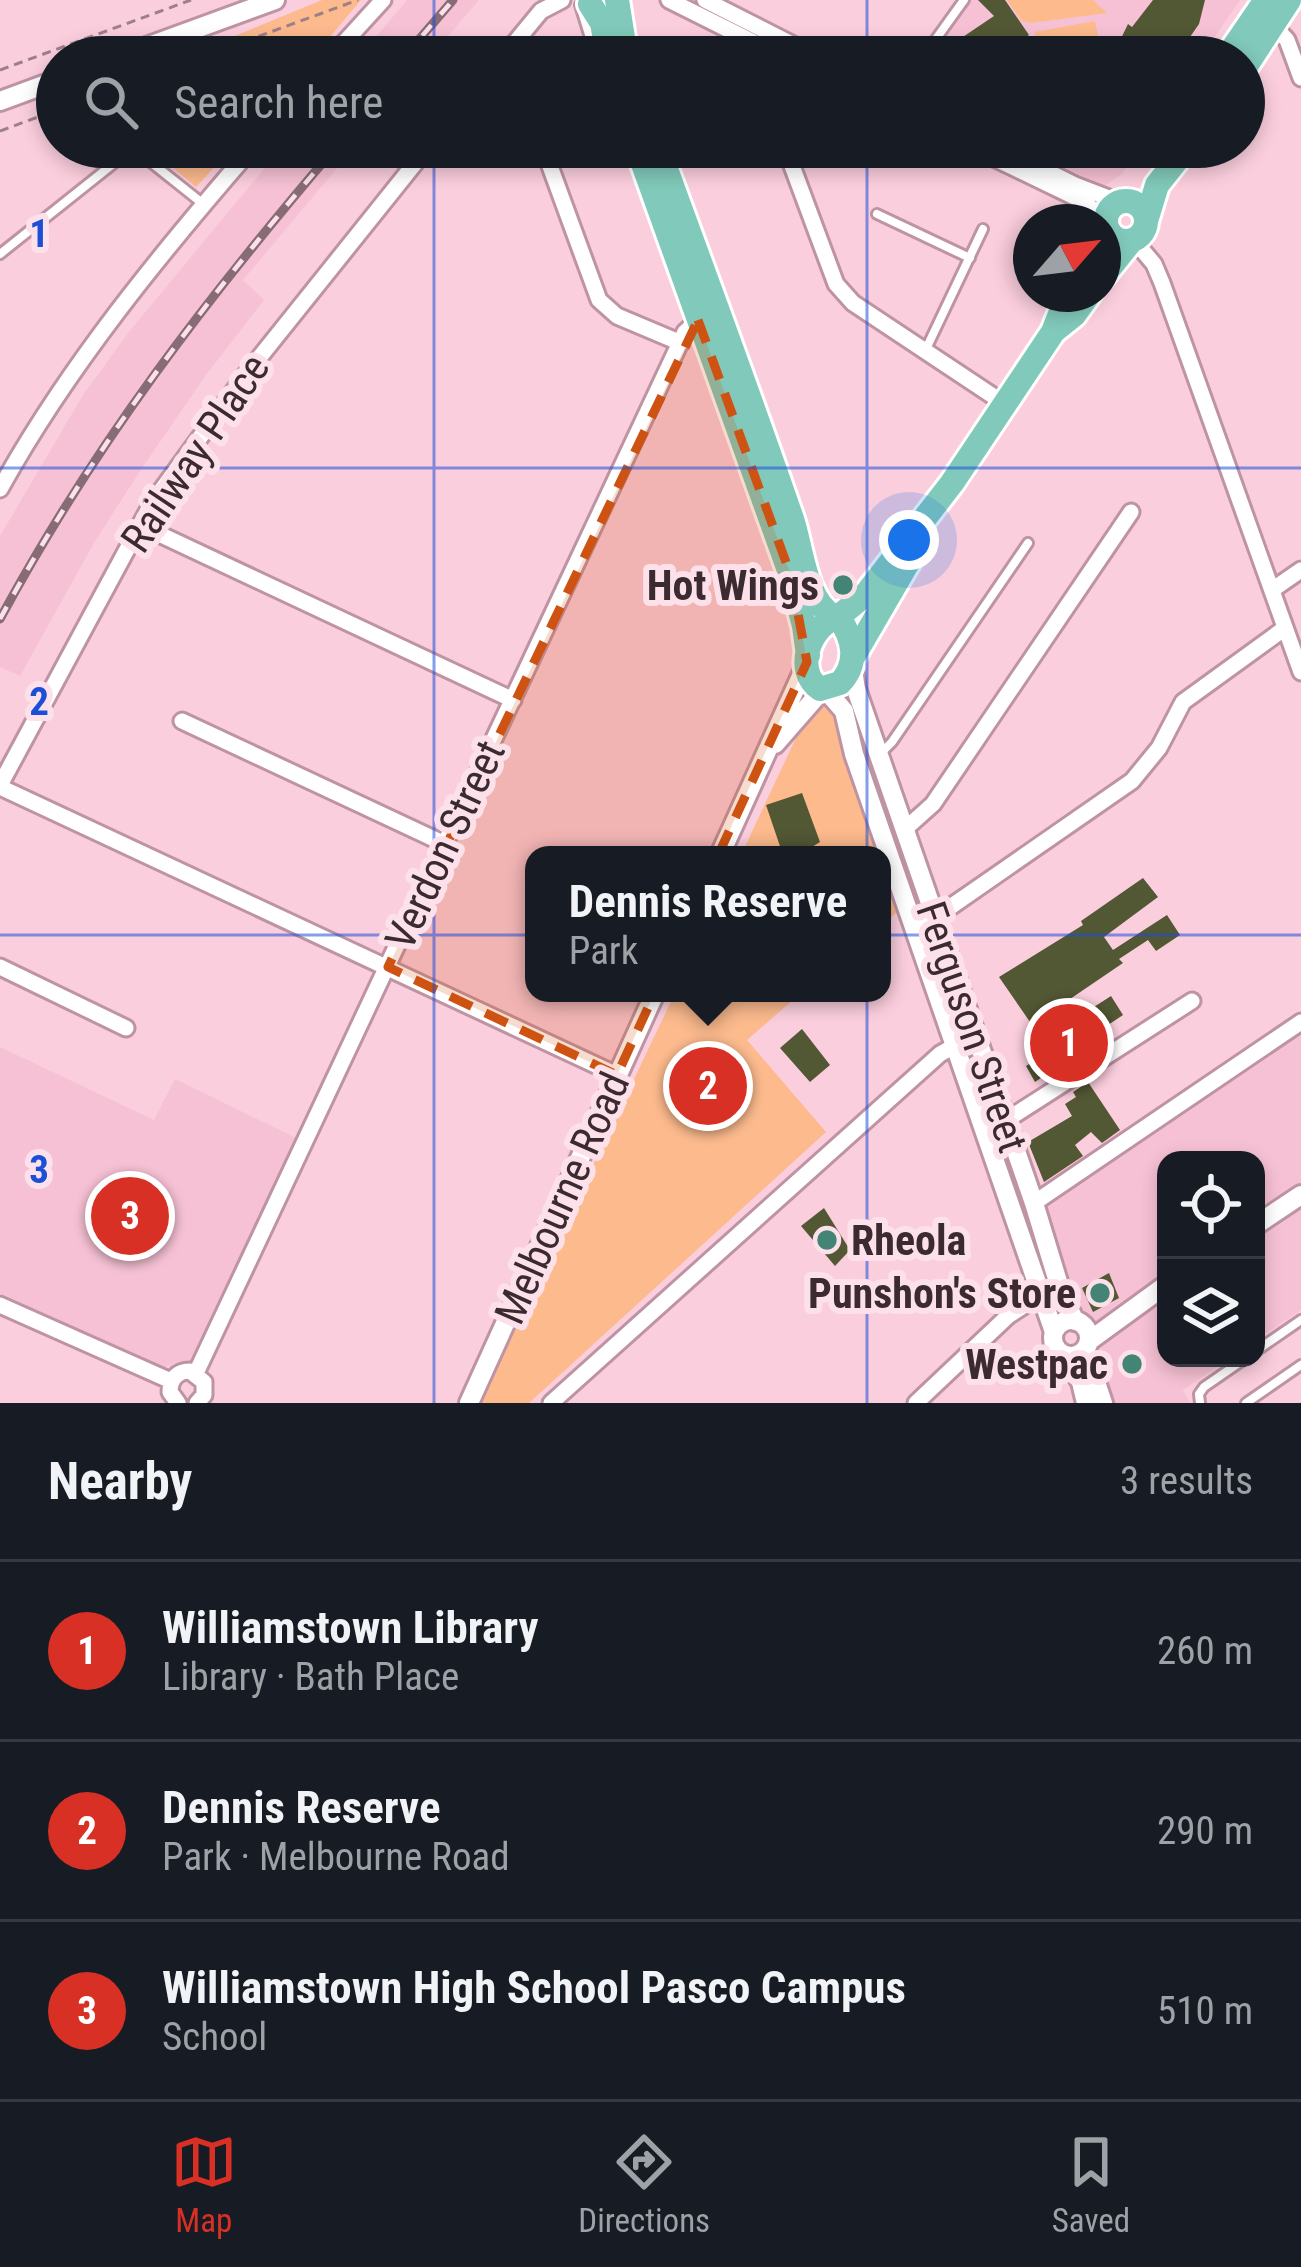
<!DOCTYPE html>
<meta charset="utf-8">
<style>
body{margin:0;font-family:"Roboto Condensed",sans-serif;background:#242831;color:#f1f3f6}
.controls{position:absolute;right:36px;bottom:36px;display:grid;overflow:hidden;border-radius:24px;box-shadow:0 6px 18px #0003}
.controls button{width:108px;height:108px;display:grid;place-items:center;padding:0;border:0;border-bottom:3px solid #363941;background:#171b24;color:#f1f3f6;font:60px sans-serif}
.compass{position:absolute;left:1013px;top:204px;width:108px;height:108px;border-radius:50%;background:#171b24;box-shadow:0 6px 18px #0003;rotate:62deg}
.you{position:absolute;left:909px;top:540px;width:42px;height:42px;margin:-30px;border:9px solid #fff;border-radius:50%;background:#1a73e8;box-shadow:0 0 0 18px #1a73e833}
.badge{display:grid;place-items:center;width:78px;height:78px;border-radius:50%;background:#d93025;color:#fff;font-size:39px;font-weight:700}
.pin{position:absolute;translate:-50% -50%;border:6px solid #fff;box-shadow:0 3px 12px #0006}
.popup{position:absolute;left:525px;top:846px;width:366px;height:156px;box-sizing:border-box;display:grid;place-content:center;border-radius:24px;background:#171b24;filter:drop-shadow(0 3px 9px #0005);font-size:39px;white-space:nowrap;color:#9ea1a6}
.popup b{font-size:45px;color:#f1f3f6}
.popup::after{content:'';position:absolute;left:50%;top:100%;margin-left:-24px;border:24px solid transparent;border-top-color:#171b24}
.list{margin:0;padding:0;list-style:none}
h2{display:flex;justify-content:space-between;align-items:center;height:156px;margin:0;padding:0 48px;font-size:51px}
h2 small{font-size:39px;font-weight:400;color:#9ea1a6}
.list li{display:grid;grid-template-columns:78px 1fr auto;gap:36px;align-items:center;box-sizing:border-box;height:180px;padding:0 48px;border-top:3px solid #363941}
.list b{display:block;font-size:45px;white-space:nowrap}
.list p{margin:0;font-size:39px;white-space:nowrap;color:#9ea1a6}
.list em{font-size:39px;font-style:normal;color:#9ea1a6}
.icon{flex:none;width:66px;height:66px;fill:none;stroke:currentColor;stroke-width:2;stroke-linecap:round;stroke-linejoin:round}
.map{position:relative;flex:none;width:1301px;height:1403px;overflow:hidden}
.search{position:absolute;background:#171b24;box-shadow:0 6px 18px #0003;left:36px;right:36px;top:36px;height:132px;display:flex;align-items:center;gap:30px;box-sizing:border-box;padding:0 42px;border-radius:66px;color:#9ea1a6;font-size:45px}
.sheet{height:696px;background:#171b24}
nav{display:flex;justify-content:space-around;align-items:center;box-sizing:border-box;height:168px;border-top:3px solid #363941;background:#171b24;font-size:33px;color:#9ea1a6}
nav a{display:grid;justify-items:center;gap:6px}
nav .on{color:#d93025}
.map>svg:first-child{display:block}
</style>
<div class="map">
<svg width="1301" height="1403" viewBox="0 0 1301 1403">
<rect width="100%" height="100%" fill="#fbcedd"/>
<!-- built -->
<path fill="#f6c1d4" d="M407,0H479L430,57H359Z
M969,0H1240L1201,57H928Z
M282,147H355L243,280L264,300L206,375L140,471L94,543L20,676L0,667V536L83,395L128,333Z
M1027,147H1140L1122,174L1103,187Z
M1301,1027V1310L1256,1340V1160H1166V1358H1230L1183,1390L1190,1403H1110L1039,1205Z
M0,1047L154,1120L175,1079L296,1138L194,1361L177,1362L161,1369L0,1293Z"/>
<!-- green -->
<path fill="#fcba8d" d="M322,0H361L313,57H184Z
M1007,0H1093L1107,13L1031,23L1022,21Z
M1095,21L1101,51L1040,57L1035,32Z
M148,147H233L196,187Z
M826,701L834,708L902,908L882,925V855H741L802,725Z
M675,993H801L747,1040L826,1132L529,1403H480Z"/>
<!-- building -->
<path fill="#525734" d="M978,0H1005L1029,35L1014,46L1021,57H989L978,42L956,57H933L994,16Z
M1153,0H1205L1199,24L1181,50L1191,57H1112L1128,24L1132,27Z
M802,793L820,842L799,855H783L766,805Z
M1143,878L1158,897L1104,937L1113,950L1167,915L1180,935L1156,951L1148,940L1119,959L1123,963L1048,1014L1058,1030L1111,996L1123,1015L1099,1031L1103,1036L1035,1082L1026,1066L1050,1051L999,977L1083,925L1081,921Z
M802,1029L830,1065L810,1082L780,1048Z
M1088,1082L1120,1130L1102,1143L1091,1132L1075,1145L1083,1156L1044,1182L1028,1142L1072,1116L1065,1104L1076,1097L1073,1092Z
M824,1208L850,1250L835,1266L801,1226Z
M1109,1273L1119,1298L1093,1312L1082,1288Z"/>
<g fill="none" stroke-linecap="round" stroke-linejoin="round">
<!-- service casing -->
<g stroke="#be93a3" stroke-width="14">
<path id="service" d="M580,5L591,41L600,50
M923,57L964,0
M877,214L970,258
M0,254L133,148L202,203
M926,349L983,229
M880,754L892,742L1028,543
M1256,1351L1301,1320
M1200,1403L1199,1394L1204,1387L1246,1358
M1246,1403L1301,1365"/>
</g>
<!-- minor casing -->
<g stroke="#be93a3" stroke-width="21">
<path id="minor" d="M669,0L783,57
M705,0L817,57
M1274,26L1287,40L1301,78
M331,57L383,0
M503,57L541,11L562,0
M543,147L599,300L617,316L681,343
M785,147L836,284L853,303L1005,404
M971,147L1085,202L1106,223
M998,147L1075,185L1119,202
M1133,239L1154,264L1162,283L1301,672
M0,489C68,366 161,253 253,147
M140,525L513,700
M1272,590L1301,570
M182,721L447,845
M0,785L152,503L247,373L428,147
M0,787L617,1075
M904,830L933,804L1131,512
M920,941L924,928L933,919L1132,781L1159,748L1183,702L1285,628
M0,967L126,1028
M983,1128L1005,1121L1192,1001
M1034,1203L1301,1022
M0,1305L171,1381
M196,1373L685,332L698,320
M178,1403L170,1392C170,1379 177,1371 190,1371L204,1382V1395L197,1403
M551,1403L940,1054L956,1045
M916,1403L1008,1316L1051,1288"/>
</g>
<!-- tertiary casing -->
<g stroke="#be93a3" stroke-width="24">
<path id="tertiary" d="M119,57L275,0
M0,101L57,80
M852,663L856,689L1034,1203L1062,1295L1075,1321
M825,689L844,711L854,754L1054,1332
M775,744L823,689
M720,855L807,663
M1256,1225L1301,1195
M1053 1338a18 18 0 1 1 36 0a18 18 0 1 1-36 0Z
M1089,1341L1166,1285
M1085,1349L1103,1403
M1064,1355L1081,1382L1086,1403
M469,1403L655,993"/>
</g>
<!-- primary casing -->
<g stroke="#fff" stroke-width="30">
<path id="primary" d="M617,0L626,57
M590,4L602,23L608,55
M1227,57L1266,0
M1244,69L1289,0
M637,147L791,576L804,626L808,655
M658,147C703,271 749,394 792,519C802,549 805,602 835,617
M1106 221a20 20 0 1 1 40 0a20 20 0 1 1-40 0Z
M1146,221L1157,185L1187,147
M1103,276L1132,240
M1054,331L1074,315L1089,294
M838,617L866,594L952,483L1053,332L1068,294
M838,617C854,638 859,663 840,683L820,689C793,671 810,624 838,617Z
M853,657L910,559"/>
</g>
<!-- path -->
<path stroke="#9e7f89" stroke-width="3" stroke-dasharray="9 6" stroke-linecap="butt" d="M202,57L358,0
M0,70L191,0
M0,131L57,110
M1158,1313L1166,1334"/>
<!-- service -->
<use href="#service" stroke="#fff" stroke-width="8"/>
<!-- minor -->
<use href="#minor" stroke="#fff" stroke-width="15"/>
<!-- tertiary -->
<use href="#tertiary" stroke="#fff" stroke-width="18"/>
<!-- primary -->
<use href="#primary" stroke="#81c9ba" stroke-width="24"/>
<!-- rail casing -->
<g stroke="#886c75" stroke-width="9">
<path id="rail" d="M404,57L453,0
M0,619C95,443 207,298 336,147"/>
</g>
<!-- rail -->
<use href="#rail" stroke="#fce1ea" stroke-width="4.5" stroke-dasharray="14" stroke-linecap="butt"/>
</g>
<!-- marked area -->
<path fill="#ce5211" fill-opacity="0.2" stroke="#ce5211" stroke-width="9" stroke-dasharray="24 15" stroke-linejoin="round" d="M698,320L791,576L807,662L617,1075L388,967Z"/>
<!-- grid -->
<path fill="none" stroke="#1d4ed8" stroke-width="3" stroke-opacity="0.55" d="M434,0V57M867,0V57M434,147V1403M867,147V1403M0,468H1301M0,935H1301"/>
<!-- markers -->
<g fill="#438474" stroke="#fce1ea" stroke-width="4.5">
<circle cx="843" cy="585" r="12"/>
<circle cx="827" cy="1240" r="12"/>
<circle cx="1100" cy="1293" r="12"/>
<circle cx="1132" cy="1364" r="12"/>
</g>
<g text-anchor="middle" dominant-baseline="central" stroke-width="12" stroke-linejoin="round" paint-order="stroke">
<!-- street labels -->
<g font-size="42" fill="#3b2a30" stroke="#fce1ea">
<text transform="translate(195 453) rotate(-56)">Railway Place</text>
<text transform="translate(445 845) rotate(-65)">Verdon Street</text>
<text transform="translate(972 1027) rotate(71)">Ferguson Street</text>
<text transform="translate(562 1198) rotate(-66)">Melbourne Road</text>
</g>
<!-- poi labels -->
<g font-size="42" font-weight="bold" fill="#3b2a30" stroke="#fce1ea" text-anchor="end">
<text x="819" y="585">Hot Wings</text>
<text x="851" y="1240" text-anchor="start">Rheola</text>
<text x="1076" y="1293">Punshon's Store</text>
<text x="1108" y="1364">Westpac</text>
</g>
</g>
<g font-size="39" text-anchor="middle" font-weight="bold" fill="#1d4ed8" stroke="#fce1ea" stroke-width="12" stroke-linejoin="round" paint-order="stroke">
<text x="39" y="247">1</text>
<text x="39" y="715">2</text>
<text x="39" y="1183">3</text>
</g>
</svg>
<div class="controls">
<button><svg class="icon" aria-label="locate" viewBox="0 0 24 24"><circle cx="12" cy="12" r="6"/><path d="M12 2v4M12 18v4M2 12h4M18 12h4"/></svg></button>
<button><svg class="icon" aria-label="layers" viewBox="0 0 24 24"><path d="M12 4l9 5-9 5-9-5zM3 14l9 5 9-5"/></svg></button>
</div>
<svg class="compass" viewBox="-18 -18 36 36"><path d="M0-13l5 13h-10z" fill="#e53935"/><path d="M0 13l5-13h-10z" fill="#9ea1a6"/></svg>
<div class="you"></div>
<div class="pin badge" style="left:1069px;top:1043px">1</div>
<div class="pin badge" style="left:708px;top:1086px">2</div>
<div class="popup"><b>Dennis Reserve</b>Park</div>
<div class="pin badge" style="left:130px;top:1216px">3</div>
<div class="search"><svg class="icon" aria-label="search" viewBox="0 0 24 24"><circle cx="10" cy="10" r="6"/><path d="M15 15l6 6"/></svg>Search here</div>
</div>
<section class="sheet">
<h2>Nearby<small>3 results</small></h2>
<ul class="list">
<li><span class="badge">1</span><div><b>Williamstown Library</b><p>Library · Bath Place</p></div><em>260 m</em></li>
<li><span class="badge">2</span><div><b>Dennis Reserve</b><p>Park · Melbourne Road</p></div><em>290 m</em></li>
<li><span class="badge">3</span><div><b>Williamstown High School Pasco Campus</b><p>School</p></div><em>510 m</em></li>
</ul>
</section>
<nav>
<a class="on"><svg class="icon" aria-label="map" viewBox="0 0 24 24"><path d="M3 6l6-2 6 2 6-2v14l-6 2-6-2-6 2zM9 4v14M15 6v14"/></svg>Map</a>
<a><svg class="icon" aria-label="directions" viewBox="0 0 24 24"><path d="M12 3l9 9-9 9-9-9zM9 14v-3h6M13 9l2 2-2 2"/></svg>Directions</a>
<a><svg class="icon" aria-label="saved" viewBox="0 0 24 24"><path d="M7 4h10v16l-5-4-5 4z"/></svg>Saved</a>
</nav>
